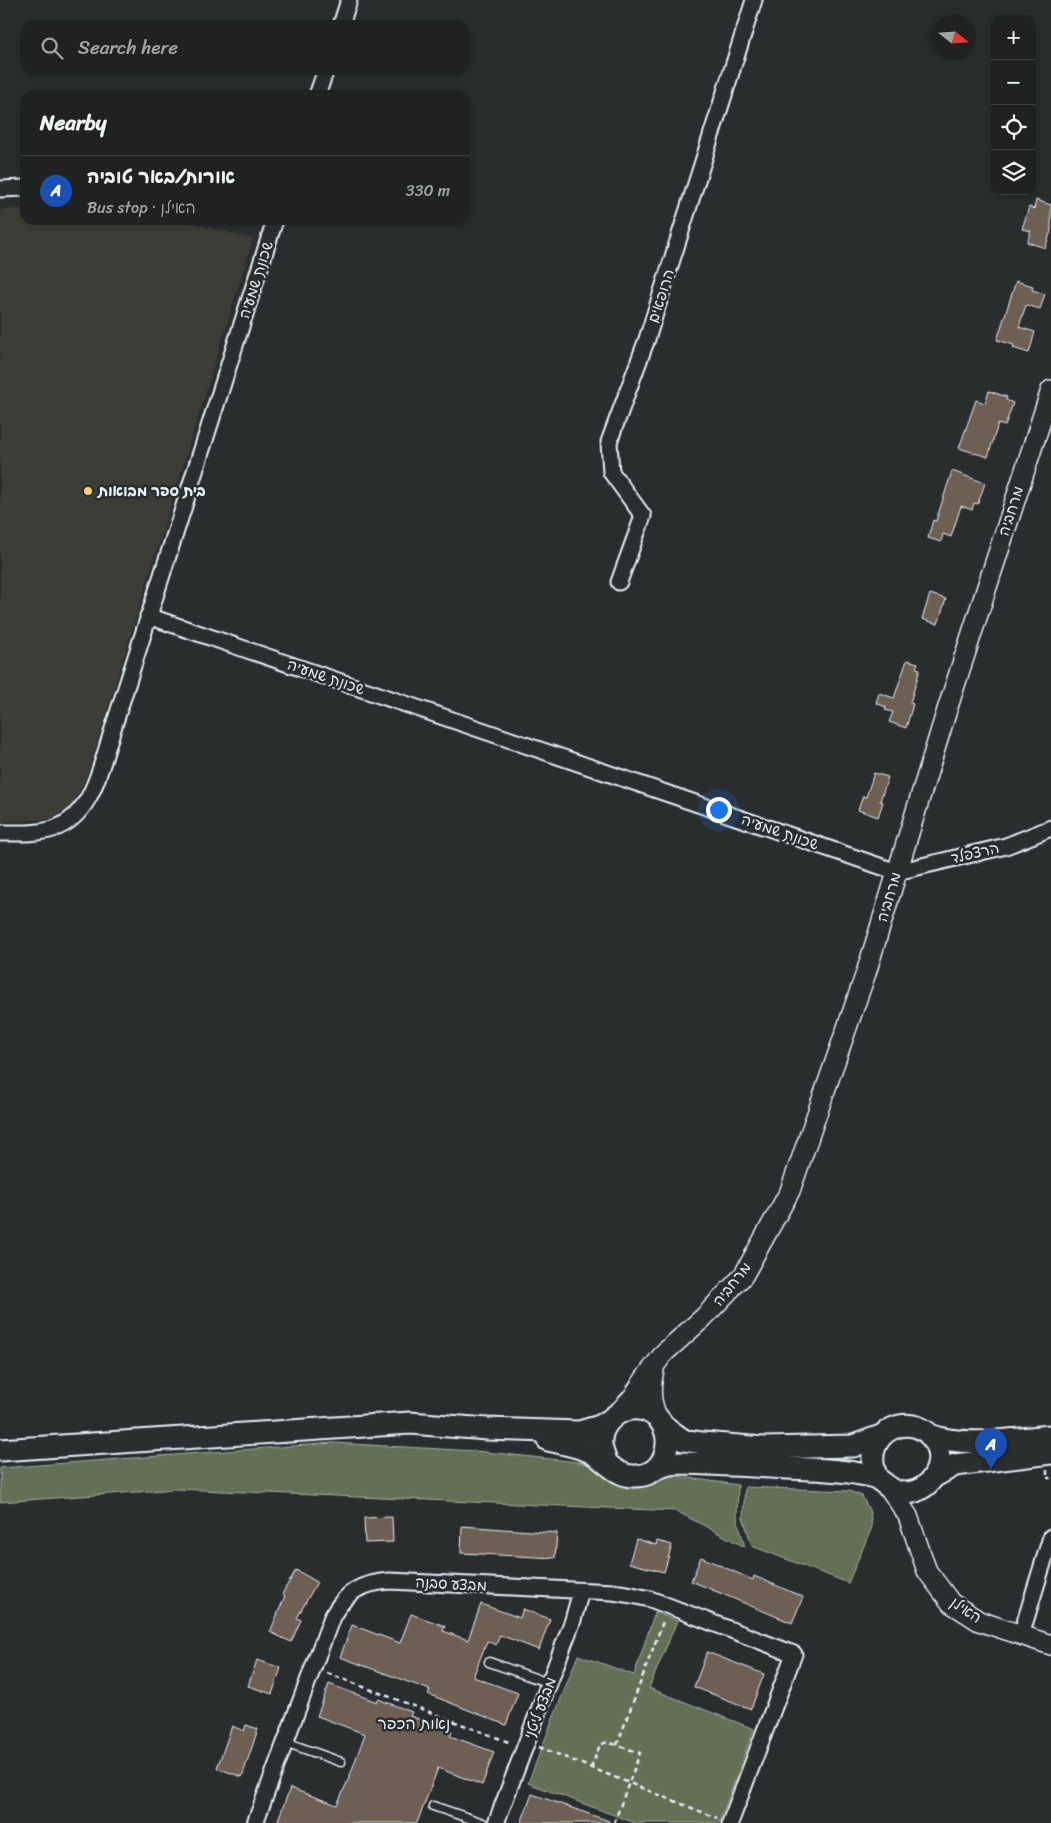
<!DOCTYPE html>
<meta charset="utf-8">
<style>
body{margin:0;font-family:Sriracha,"Playpen Sans Hebrew",sans-serif;background:#282a2a;color:#f1f3f6}
.controls{position:absolute;right:15px;top:15px;display:grid;overflow:hidden;border-radius:10px;box-shadow:0 2px 8px #0003}
.controls button{width:45px;height:45px;display:grid;place-items:center;padding:0;border:0;border-bottom:1px solid #3d3f40;background:#202222;color:#f1f3f6;font:25px sans-serif}
.compass{position:absolute;left:931px;top:15px;width:45px;height:45px;border-radius:50%;background:#202222;box-shadow:0 2px 8px #0003;rotate:107deg}
.you{position:absolute;left:718px;top:809px;width:18px;height:18px;margin:-12px;border:4px solid #fff;border-radius:50%;background:#1a73e8;box-shadow:0 0 0 8px #1a73e833}
.badge{display:grid;place-items:center;width:32px;height:32px;border-radius:50%;background:#ffd166;color:#fff;font-size:16px;font-weight:700}
.pin{position:absolute;translate:-50% -41px;filter:drop-shadow(0 1px 2px #0008)}
.pin::after{content:'';position:absolute;top:26px;width:18px;height:15px;background:inherit;clip-path:polygon(0 0,100% 0,50% 100%)}
.list{margin:0;padding:0;list-style:none}
h2{display:flex;justify-content:space-between;align-items:center;height:65px;margin:0;padding:0 20px;font-size:21px}
h2 small{font-size:16px;font-weight:400;color:#a2a4a5}
.list li{display:grid;grid-template-columns:32px 1fr auto;gap:15px;align-items:center;box-sizing:border-box;height:70px;padding:0 20px;border-top:1px solid #3d3f40}
.list b{display:block;font-size:19px;white-space:nowrap}
.list p{margin:0;font-size:16px;white-space:nowrap;color:#a2a4a5}
.list em{font-size:16px;font-style:normal;color:#a2a4a5}
.icon{flex:none;width:28px;height:28px;fill:none;stroke:currentColor;stroke-width:2;stroke-linecap:round;stroke-linejoin:round}
.map{position:relative;flex:none;width:1051px;height:1823px;overflow:hidden}
.search{position:absolute;background:#202222;box-shadow:0 2px 8px #0003;left:20px;top:20px;width:450px;height:55px;display:flex;align-items:center;gap:12px;box-sizing:border-box;padding:0 18px;border-radius:15px;color:#a2a4a5;font-size:19px}
.panel{position:absolute;background:#202222;box-shadow:0 2px 8px #0003;left:20px;top:90px;width:450px;height:135px;border-radius:15px}
.map>svg:first-child{display:block}
</style>
<div class="map">
<svg width="1051" height="1823" viewBox="0 0 1051 1823">
<rect width="100%" height="100%" fill="#2a2d2e"/>
<filter id="ink" filterUnits="userSpaceOnUse"><feTurbulence type="fractalNoise" baseFrequency=".02" numOctaves="2"/><feDisplacementMap in="SourceGraphic" scale="10" xChannelSelector="R" yChannelSelector="G"/><feConvolveMatrix kernelMatrix="1 2 1 2 8 2 1 2 1" color-interpolation-filters="sRGB"/></filter>
<g filter="url(#ink)">
<!-- built -->
<path fill="#3e3c39" d="M25,208V220H183L253,239L87,776L72,806L51,819L0,822V210Z"/>
<!-- green -->
<path fill="#636f56" stroke="#a6b0a7" d="M333,1443L476,1451L578,1462L738,1485L737,1518L745,1547L676,1511L177,1489L0,1502V1468Z
M745,1487L849,1491L862,1496L870,1512L872,1527L848,1583L752,1546L743,1517Z
M655,1612L677,1621L649,1688L754,1729L719,1823H635L528,1783L578,1655L634,1675Z"/>
<!-- building -->
<path fill="#6d6053" stroke="#e8f1f8" d="M1036,200L1051,205V231L1045,248L1027,242L1031,231L1022,229L1029,207L1034,209Z
M1016,281L1033,286L1032,290L1045,294L1040,309L1026,305L1019,327L1035,332L1029,353L1013,348L1014,345L997,340Z
M989,391L1007,397L1006,400L1013,403L1005,426L998,424L988,457L959,448L976,400L985,403Z
M952,471L985,483L978,504L974,503L972,510L961,506L951,537L943,534L941,542L928,538L933,520L936,521Z
M930,594L946,599L938,624L922,619Z
M907,660L918,663L916,668L920,669L910,703L913,704L906,728L889,722L893,712L885,710L886,707L876,703L879,693L894,698Z
M874,773L888,777L880,801L883,802L878,817L858,810L863,796L866,797Z
M392,1517L393,1542L365,1543L364,1518Z
M462,1526L557,1533L555,1558L461,1553Z
M636,1539L656,1545L657,1541L672,1545L664,1572L629,1563Z
M701,1557L753,1580L754,1576L803,1597L792,1623L691,1581Z
M296,1570L317,1582L297,1618L301,1620L291,1642L270,1632L285,1596L282,1594Z
M481,1604L520,1618L523,1609L550,1619L539,1650L500,1635L496,1645L487,1641L473,1677L518,1693L506,1725L428,1694L430,1690L340,1657L352,1625L400,1643L411,1614L445,1626L443,1631L468,1640Z
M707,1652L764,1674L751,1709L694,1687Z
M257,1660L281,1668L272,1694L248,1686Z
M329,1684L377,1702L378,1699L412,1712L410,1716L452,1731L450,1736L494,1752L482,1785L438,1768L417,1823H288L278,1820L290,1788L337,1805L349,1778L365,1734L317,1716Z
M246,1725L258,1729L242,1777L217,1768L232,1726L244,1731Z
M532,1794L609,1821L608,1823H521Z"/>
<g fill="none" stroke-linecap="round" stroke-linejoin="round">
<!-- service casing -->
<g stroke="#e8f1f8" stroke-width="11">
<path id="service" d="M489,1662L549,1683
M285,1742L341,1762
M433,1806L483,1823"/>
</g>
<!-- minor casing -->
<g stroke="#e8f1f8" stroke-width="19">
<path id="minor" d="M341,25L349,0
M317,95L326,70
M0,189L25,188
M619,582L643,516L611,472L609,442L647,339L754,0
M148,616L897,872L1006,846L1051,828
M0,833C18,833 36,834 53,829C92,816 100,769 111,735L275,220
M1021,1635L1051,1537
M255,1823L332,1617C346,1591 362,1583 390,1581L613,1592L632,1595L650,1599L794,1654L730,1823
M496,1823L573,1620L581,1591"/>
</g>
<!-- tertiary casing -->
<g stroke="#e8f1f8" stroke-width="22">
<path id="tertiary" d="M654,1370C650,1390 650,1400 658,1419
M618,1413L632,1398L646,1377L664,1353L703,1318L743,1276L790,1191L866,973L947,710L1051,390
M890,1489L908,1516L927,1571L951,1603L979,1621L1051,1645"/>
</g>
<!-- secondary casing -->
<g stroke="#e8f1f8" stroke-width="25">
<path id="secondary" d="M665,1427L683,1440L702,1443L764,1448L853,1446L881,1436
M929,1435C962,1448 1015,1439 1051,1436
M548,1440C562,1443 576,1446 589,1451C605,1459 616,1477 635,1476C675,1476 679,1415 639,1409C621,1407 603,1421 601,1439C600,1447 603,1454 606,1461
M0,1450L410,1423L487,1429L579,1432L600,1426L610,1420
M657,1468L669,1464L681,1463C717,1464 752,1466 788,1468C812,1469 836,1469 860,1474C865,1475 874,1476 878,1479C888,1486 894,1494 908,1493C931,1490 945,1466 936,1445C919,1406 856,1429 877,1478
M935,1476L955,1465L1051,1453"/>
</g>
<!-- path -->
<path stroke="#e8f1f8" stroke-width="2.5" stroke-dasharray="5 4" stroke-linecap="butt" d="M1047,1470V1478H1051
M327,1673L511,1743
M539,1747L717,1818
M591,1768L600,1745L607,1742L617,1745
M614,1823L640,1753L617,1745L664,1619"/>
<!-- service -->
<use href="#service" stroke="#2a2d2e" stroke-width="8"/>
<!-- minor -->
<use href="#minor" stroke="#2a2d2e" stroke-width="15"/>
<!-- tertiary -->
<use href="#tertiary" stroke="#2a2d2e" stroke-width="19"/>
<!-- secondary -->
<use href="#secondary" stroke="#2a2d2e" stroke-width="21"/>
</g>
</g>
<!-- markers -->
<circle fill="#ffd166" stroke="#2a2d2e" stroke-width="2" cx="88" cy="491" r="5"/>
<g text-anchor="middle" dominant-baseline="central" stroke-width="5" stroke-linejoin="round" paint-order="stroke">
<!-- street labels -->
<g font-size="15" fill="#e8f1f8" stroke="#2a2d2e">
<text transform="translate(256 280) rotate(-72)">שכונת שמעיה</text>
<text transform="translate(661 296) rotate(-72)">הרופאים</text>
<text transform="translate(1011 511) rotate(-72)">מרחביה</text>
<text transform="translate(326 677) rotate(19)">שכונת שמעיה</text>
<text transform="translate(780 832) rotate(19)">שכונת שמעיה</text>
<text transform="translate(975 853) rotate(-13)">הרצפלד</text>
<text transform="translate(889 897) rotate(-73)">מרחביה</text>
<text transform="translate(732 1284) rotate(-51)">מרחביה</text>
<text transform="translate(451 1584) rotate(3)">מבצע סבנה</text>
<text transform="translate(966 1610) rotate(34)">האילן</text>
<text transform="translate(540 1708) rotate(-69)">מבצע ליטני</text>
</g>
<!-- poi labels -->
<g font-size="15" font-weight="bold" fill="#e8f1f8" stroke="#2a2d2e" text-anchor="start">
<text x="98" y="491">בית ספר מבואות</text>
</g>
<!-- neighbourhood labels -->
<g font-size="16" fill="#e8f1f8" stroke="#2a2d2e">
<text x="414" y="1723">נאות הכפר</text>
</g>
</g>
</svg>
<div class="controls">
<button>+</button>
<button>−</button>
<button><svg class="icon" aria-label="locate" viewBox="0 0 24 24"><circle cx="12" cy="12" r="6"/><path d="M12 2v4M12 18v4M2 12h4M18 12h4"/></svg></button>
<button><svg class="icon" aria-label="layers" viewBox="0 0 24 24"><path d="M12 4l9 5-9 5-9-5zM3 14l9 5 9-5"/></svg></button>
</div>
<svg class="compass" viewBox="-18 -18 36 36"><path d="M0-13l5 13h-10z" fill="#e53935"/><path d="M0 13l5-13h-10z" fill="#a2a4a5"/></svg>
<div class="you"></div>
<div class="pin badge" style="left:991px;top:1469px;background:#1a4fb4">A</div>
<div class="search"><svg class="icon" aria-label="search" viewBox="0 0 24 24"><circle cx="10" cy="10" r="6"/><path d="M15 15l6 6"/></svg>Search here</div>
<section class="panel">
<h2>Nearby<small></small></h2>
<ul class="list">
<li><span class="badge" style="background:#1a4fb4">A</span><div><b>אורות/באר טוביה</b><p>Bus stop · האילן</p></div><em>330 m</em></li>
</ul>
</section>
</div>
